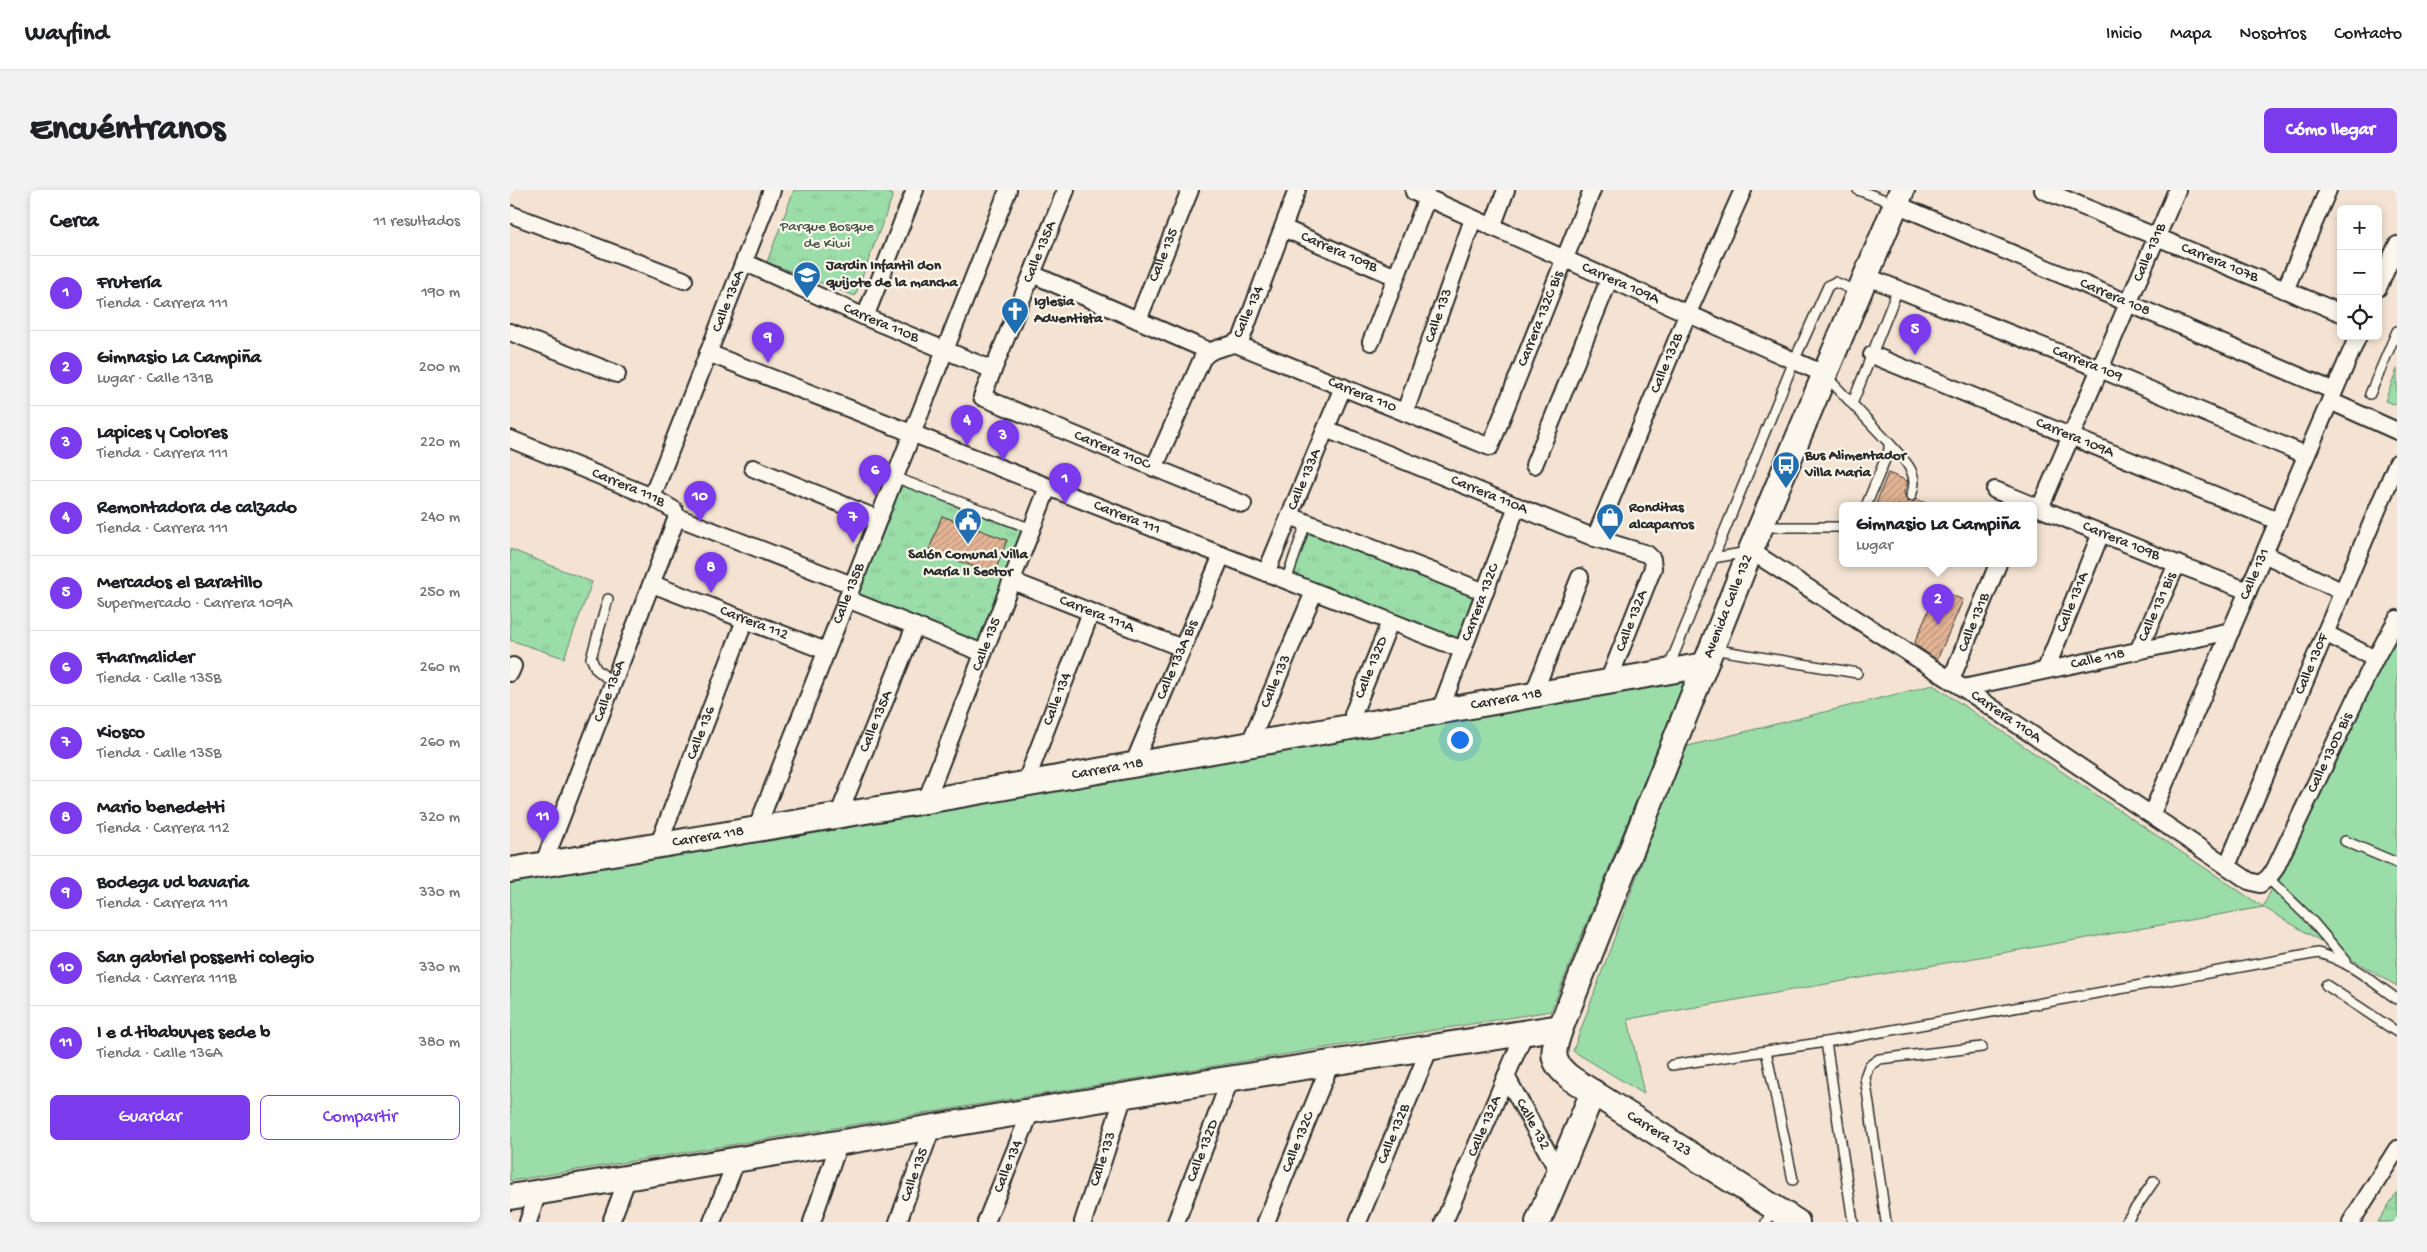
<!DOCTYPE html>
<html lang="es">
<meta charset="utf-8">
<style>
body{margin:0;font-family:"Gochi Hand",sans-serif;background:#f2f2f2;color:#202124}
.controls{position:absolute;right:15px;top:15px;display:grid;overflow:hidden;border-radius:8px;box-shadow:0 2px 8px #0003}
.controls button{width:45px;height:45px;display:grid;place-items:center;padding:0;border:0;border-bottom:1px solid #e0e0e0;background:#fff;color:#202124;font:25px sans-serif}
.you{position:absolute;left:949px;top:549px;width:18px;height:18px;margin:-12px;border:4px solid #fff;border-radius:50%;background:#1a73e8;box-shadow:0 0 0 8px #1a73e833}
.badge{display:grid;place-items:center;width:32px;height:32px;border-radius:50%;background:#7c3aed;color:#fff;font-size:16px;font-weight:700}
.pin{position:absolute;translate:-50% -41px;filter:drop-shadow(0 1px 2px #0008)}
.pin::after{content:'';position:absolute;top:26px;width:18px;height:15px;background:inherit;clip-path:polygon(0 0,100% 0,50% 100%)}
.popup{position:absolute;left:1329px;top:312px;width:198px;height:65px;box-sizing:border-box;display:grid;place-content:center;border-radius:8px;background:#fff;filter:drop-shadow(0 1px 4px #0005);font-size:16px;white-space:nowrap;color:#757577}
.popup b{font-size:19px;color:#202124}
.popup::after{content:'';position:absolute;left:50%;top:100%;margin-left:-10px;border:10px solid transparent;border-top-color:#fff}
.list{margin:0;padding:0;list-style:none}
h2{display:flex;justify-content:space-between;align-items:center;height:65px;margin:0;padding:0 20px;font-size:21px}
h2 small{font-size:16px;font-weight:400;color:#757577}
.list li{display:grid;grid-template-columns:32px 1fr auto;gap:15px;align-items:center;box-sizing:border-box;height:75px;padding:0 20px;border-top:1px solid #e0e0e0}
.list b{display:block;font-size:19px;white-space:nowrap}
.list p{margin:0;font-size:16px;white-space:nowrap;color:#757577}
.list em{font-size:16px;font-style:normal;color:#757577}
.actions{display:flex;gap:10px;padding:15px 20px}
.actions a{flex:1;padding:11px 0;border:1px solid #7c3aed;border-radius:8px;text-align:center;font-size:18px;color:#7c3aed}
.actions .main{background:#7c3aed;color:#fff}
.icon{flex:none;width:28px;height:28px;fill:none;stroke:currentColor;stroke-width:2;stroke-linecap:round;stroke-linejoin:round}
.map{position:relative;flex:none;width:1887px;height:1032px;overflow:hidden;border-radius:8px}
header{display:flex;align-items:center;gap:30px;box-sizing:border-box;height:70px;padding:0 25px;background:#fff;border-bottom:1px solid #e0e0e0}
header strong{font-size:24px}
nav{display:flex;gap:28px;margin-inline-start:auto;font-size:18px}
.intro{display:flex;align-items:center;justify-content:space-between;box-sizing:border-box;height:120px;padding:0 30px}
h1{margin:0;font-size:35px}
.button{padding:12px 22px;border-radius:8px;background:#7c3aed;color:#fff;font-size:18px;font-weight:700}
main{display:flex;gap:30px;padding:0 30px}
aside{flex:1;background:#fff;border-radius:8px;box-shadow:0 2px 8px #0003}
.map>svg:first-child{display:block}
</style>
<header>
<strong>Wayfind</strong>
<nav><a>Inicio</a><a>Mapa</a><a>Nosotros</a><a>Contacto</a></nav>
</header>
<div class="intro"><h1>Encuéntranos</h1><a class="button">Cómo llegar</a></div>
<main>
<aside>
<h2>Cerca<small>11 resultados</small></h2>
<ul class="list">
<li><span class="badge">1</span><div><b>Frutería</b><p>Tienda · Carrera 111</p></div><em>190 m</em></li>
<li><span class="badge">2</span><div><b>Gimnasio La Campiña</b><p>Lugar · Calle 131B</p></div><em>200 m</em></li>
<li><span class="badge">3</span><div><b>Lapices y Colores</b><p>Tienda · Carrera 111</p></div><em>220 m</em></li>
<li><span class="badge">4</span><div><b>Remontadora de calzado</b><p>Tienda · Carrera 111</p></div><em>240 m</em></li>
<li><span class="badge">5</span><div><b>Mercados el Baratillo</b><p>Supermercado · Carrera 109A</p></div><em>250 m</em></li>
<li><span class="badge">6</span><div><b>Fharmalider</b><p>Tienda · Calle 135B</p></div><em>260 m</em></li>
<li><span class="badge">7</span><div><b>Kiosco</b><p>Tienda · Calle 135B</p></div><em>260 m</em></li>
<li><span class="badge">8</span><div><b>Mario benedetti</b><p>Tienda · Carrera 112</p></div><em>320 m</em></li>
<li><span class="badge">9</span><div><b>Bodega ud bavaria</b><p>Tienda · Carrera 111</p></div><em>330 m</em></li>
<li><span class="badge">10</span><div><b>San gabriel possenti colegio</b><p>Tienda · Carrera 111B</p></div><em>330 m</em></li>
<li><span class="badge">11</span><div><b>I e d tibabuyes sede b</b><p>Tienda · Calle 136A</p></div><em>380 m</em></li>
</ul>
<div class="actions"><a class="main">Guardar</a><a>Compartir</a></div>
</aside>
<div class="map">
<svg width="1887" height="1032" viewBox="0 0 1887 1032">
<defs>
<pattern id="park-tufts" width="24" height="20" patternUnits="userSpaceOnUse" patternTransform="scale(1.25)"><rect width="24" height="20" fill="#9bdda8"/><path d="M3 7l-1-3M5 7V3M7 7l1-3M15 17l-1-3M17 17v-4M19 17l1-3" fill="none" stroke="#86be91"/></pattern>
<pattern id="building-hatch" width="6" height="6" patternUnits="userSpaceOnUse" patternTransform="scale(1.25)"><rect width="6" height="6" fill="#e4b495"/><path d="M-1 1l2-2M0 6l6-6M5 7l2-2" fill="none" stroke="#b9937a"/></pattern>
</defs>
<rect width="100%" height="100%" fill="#f4e3d2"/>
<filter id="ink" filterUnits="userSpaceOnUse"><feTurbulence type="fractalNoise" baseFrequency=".02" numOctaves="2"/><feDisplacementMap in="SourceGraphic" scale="10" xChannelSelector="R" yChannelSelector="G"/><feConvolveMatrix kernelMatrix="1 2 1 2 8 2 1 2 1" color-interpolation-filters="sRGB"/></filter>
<g filter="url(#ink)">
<!-- grass -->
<path fill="#9bdda8" stroke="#63846a" d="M1887,442V796L1753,717L1118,829L1134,904L1063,861L1174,557L1423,495L1753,717Z
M1175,490L1041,821L0,991V688Z"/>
<!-- park -->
<path fill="url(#park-tufts)" stroke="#63846a" d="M284,0H371L383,5L345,106L257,72Z
M1887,179V215L1875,211Z
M384,287L522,339L473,463L337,409Z
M790,337L967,406L948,453L772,383Z
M0,359L82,392L54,468L0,450Z
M1887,1002V1032H1868Z"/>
<!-- building -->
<path fill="url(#building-hatch)" stroke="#2b2b2b" d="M1378,283L1398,291L1394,303L1397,311L1402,312L1406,309L1423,316H1365Z
M432,326L497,350L484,384L419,360Z
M1428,399L1453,410L1427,470L1404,454Z"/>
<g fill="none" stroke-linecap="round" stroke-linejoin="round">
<!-- lane casing -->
<g stroke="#2b2b2b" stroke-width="12">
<path id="lane" d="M1348,0L1386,14
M1316,186L1379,253V260L1356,316
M1860,204L1887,141
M1342,214L1388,99
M1379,253C1394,270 1411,283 1401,306
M384,287L522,339
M1253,337H1333
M1203,368L1238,362
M776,391L796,333
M98,409L81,468L86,479L103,493
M1202,459L1347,483
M1158,479L1284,171L1318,96L1325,92L1348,102
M1835,651L1887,673
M1758,688L1802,731L1836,771
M1816,795L1887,842
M1316,852L1343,1032
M1256,861L1283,990
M1162,875L1316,852L1808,763C1839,771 1861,791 1887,809
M1256,1032L1264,1018
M1376,1032L1355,887L1359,876L1369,869L1472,857
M1616,1032L1644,991"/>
</g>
<!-- street casing -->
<g stroke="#2b2b2b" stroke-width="20">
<g id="street">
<path id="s1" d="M556,0L472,207L733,314"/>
<path id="s2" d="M905,0L904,2L1314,184"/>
<path id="s3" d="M1533,0L1831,123"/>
<path id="s4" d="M1386,14L1824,201"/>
<path d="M0,24L174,90"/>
<path d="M982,37L996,0"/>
<path id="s5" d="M773,38L886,87"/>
<path id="s6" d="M234,72L355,127L483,180"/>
<path d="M522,84L699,161"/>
<path id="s7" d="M1355,86L1590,179L1796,265"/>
<path d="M1868,98L1887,55"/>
<path d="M1775,100L1818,0"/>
<path d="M355,127L405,0"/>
<path id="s8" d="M628,130L680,0"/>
<path d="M0,142L107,184"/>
<path d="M861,152L917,8"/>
<path id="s9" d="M726,154L980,257L1082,0"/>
<path id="s10" d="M198,163L953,460"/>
<path id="s11" d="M1362,165L1768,331"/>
<path d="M1820,211L1887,241"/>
<path id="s12" d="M895,222L963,29"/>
<path id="s13" d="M816,239L1085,348L1137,364L1142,369L1143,378L1098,492"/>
<path id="s14" d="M0,249L142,307L164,320L167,327L342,395"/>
<path d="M1024,275L1099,90"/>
<path d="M243,278L368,329"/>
<path d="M644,278L692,169C705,153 720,161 732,147L787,0"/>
<path id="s15" d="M1485,300L1667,374L1738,401"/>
<path id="s16" d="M142,307L262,0"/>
<path id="s17" d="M1530,318L1667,0"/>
<path d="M780,326L975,402"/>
<path id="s18" d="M1085,348L1177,125L1233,0"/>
<path id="s19" d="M1241,361L1453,498L1739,691L1750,694L1758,688L1765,679L1865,469L1887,429"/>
<path d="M1754,364L1833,402"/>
<path id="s20" d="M756,383L833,197"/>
<path id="s21" d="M502,391L672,458"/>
<path id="s22" d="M142,394L316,461"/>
<path d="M337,409L473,463"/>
<path d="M1815,443L1865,469"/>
<path id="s23" d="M1628,461L1667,374"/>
<path id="s24" d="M1536,479L1591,343"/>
<path d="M0,483L3,476"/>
<path id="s25" d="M1441,490L1488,374"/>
<path id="s26" d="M1453,498L1721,441"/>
<path d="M1023,505L1070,387"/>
<path id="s27" d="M934,510L1007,316"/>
<path id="s28" d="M843,524L880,432"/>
<path id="s29" d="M739,555L804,402"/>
<path id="s30" d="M623,575L712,365"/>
<path id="s31" d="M515,594L581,422"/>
<path id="s32" d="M416,611L538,297"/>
<path id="s33" d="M1642,623L1848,146"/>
<path id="s34" d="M328,626L405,436"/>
<path id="s35" d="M246,640L498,0"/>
<path id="s36" d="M148,656L235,430"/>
<path id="s37" d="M33,675L167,327"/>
<path id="s38" d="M1717,676L1887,273"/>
<path id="s39" d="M996,886L1049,983"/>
<path d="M18,1032L28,1002"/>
<path d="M101,1032L118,987"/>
<path d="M202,1032L227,969"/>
<path d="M302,1032L329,953"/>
<path id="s40" d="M388,1032L422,937"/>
<path id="s41" d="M476,1032L521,921"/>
<path id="s42" d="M573,1032L614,905"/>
<path id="s43" d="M666,1032L720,890"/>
<path id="s44" d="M756,1032L821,872"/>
<path id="s45" d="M848,1032L920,857"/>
<path id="s46" d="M934,1032L1015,842"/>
<path d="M1841,1032L1887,959"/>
</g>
</g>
<!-- secondary casing -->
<g stroke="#2b2b2b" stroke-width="28">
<g id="secondary">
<path id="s47" d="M0,680L416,611L1195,475"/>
<path d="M0,1007L660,898L1051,837"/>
<path d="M1028,1032L1083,902"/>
<path id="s48" d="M1287,1032L1062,889C1039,872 1042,862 1051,837L1238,367L1392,0"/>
</g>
</g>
<!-- lane -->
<use href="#lane" stroke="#fbf7ec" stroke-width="9"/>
<!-- street -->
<use href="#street" stroke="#fbf7ec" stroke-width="16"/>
<!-- secondary -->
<use href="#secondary" stroke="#fbf7ec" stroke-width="24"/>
</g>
</g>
<!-- icons -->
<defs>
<g id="school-pin" transform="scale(1.4375)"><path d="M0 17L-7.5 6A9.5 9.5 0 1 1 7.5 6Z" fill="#1f6fb2" stroke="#fbf7ec"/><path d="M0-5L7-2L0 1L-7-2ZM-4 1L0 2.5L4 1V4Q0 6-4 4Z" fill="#fff"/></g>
<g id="church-pin" transform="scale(1.4375)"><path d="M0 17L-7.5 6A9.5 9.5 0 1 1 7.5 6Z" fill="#1f6fb2" stroke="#fbf7ec"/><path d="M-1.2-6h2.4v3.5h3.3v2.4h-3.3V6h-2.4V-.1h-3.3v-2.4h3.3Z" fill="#fff"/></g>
<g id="bus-pin" transform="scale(1.4375)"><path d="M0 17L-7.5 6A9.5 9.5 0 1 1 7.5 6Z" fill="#1f6fb2" stroke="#fbf7ec"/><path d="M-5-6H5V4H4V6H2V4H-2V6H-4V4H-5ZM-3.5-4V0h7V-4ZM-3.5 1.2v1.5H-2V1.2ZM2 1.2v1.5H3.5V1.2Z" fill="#fff"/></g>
<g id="shop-pin" transform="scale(1.4375)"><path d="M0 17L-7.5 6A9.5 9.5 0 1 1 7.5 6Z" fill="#1f6fb2" stroke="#fbf7ec"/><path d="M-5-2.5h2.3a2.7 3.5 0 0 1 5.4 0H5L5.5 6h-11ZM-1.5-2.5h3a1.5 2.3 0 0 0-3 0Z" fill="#fff"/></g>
<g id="civic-pin" transform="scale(1.4375)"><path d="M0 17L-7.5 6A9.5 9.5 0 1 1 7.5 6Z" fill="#1f6fb2" stroke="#fbf7ec"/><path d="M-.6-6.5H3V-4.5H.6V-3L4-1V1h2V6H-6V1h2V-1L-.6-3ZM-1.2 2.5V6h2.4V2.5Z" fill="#fff"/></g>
</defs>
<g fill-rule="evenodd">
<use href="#school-pin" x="297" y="85"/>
<use href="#church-pin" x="505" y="121"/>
<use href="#bus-pin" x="1276" y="275"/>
<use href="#shop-pin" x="1100" y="327"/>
<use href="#civic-pin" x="458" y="331"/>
</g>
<g text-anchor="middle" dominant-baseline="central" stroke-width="4.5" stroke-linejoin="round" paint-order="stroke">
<!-- park labels -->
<g font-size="15" fill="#47584a" stroke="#fbf7ec">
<text x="317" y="37">Parque Bosque<tspan x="317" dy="17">de Kiwi</tspan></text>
</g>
<!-- street labels -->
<g font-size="15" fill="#2b2b2b" stroke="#fbf7ec">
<text transform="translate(530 62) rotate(-68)">Calle 135A</text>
<text stroke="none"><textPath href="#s5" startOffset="61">Carrera 109B</textPath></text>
<text stroke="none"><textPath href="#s17" startOffset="278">Calle 131B</textPath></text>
<text stroke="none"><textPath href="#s8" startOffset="70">Calle 135</textPath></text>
<text stroke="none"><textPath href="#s3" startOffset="191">Carrera 107B</textPath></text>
<text stroke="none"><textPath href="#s2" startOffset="228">Carrera 109A</textPath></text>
<text stroke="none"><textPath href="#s4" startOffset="238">Carrera 108</textPath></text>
<text stroke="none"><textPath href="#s16" startOffset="210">Calle 136A</textPath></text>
<text transform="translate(739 122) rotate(-66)">Calle 134</text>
<text stroke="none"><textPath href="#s12" startOffset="102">Calle 133</textPath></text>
<text stroke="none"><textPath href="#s9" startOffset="412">Carrera 132C Bis</textPath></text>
<text stroke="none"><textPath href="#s6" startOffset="150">Carrera 110B</textPath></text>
<text stroke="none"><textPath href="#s18" startOffset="189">Calle 132B</textPath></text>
<text stroke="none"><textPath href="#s7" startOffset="239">Carrera 109</textPath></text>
<text stroke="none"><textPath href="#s9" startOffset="136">Carrera 110</textPath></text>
<text stroke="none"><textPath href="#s11" startOffset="219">Carrera 109A</textPath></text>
<text stroke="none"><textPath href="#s1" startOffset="364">Carrera 110C</textPath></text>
<text stroke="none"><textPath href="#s20" startOffset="101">Calle 133A</textPath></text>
<text stroke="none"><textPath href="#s14" startOffset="128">Carrera 111B</textPath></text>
<text stroke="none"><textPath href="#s13" startOffset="176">Carrera 110A</textPath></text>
<text stroke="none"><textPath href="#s10" startOffset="450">Carrera 111</textPath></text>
<text stroke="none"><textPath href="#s15" startOffset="136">Carrera 109B</textPath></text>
<text stroke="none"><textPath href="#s33" startOffset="260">Calle 131</textPath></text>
<text stroke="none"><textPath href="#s35" startOffset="254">Calle 135B</textPath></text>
<text stroke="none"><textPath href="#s24" startOffset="72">Calle 131A</textPath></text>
<text stroke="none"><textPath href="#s27" startOffset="104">Carrera 132C</textPath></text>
<text stroke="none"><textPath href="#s48" startOffset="779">Avenida Calle 132</textPath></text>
<text stroke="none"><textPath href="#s23" startOffset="48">Calle 131 Bis</textPath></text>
<text stroke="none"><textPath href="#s21" startOffset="91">Carrera 111A</textPath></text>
<text transform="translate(1122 431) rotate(-69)">Calle 132A</text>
<text stroke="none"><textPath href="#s25" startOffset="62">Calle 131B</textPath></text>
<text stroke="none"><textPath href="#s22" startOffset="109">Carrera 112</textPath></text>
<text stroke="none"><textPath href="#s32" startOffset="168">Calle 135</textPath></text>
<text stroke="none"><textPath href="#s26" startOffset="138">Calle 118</textPath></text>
<text stroke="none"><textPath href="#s30" startOffset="114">Calle 133A Bis</textPath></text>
<text stroke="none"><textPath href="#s38" startOffset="219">Calle 130F</textPath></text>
<text stroke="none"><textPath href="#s28" startOffset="50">Calle 132D</textPath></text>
<text stroke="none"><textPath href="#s29" startOffset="69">Calle 133</textPath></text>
<text stroke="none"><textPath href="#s37" startOffset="186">Calle 136A</textPath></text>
<text stroke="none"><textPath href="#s31" startOffset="91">Calle 134</textPath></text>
<text stroke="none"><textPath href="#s47" startOffset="1011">Carrera 118</textPath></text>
<text stroke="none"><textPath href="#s19" startOffset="304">Carrera 110A</textPath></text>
<text stroke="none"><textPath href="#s34" startOffset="102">Calle 135A</textPath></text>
<text stroke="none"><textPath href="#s36" startOffset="121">Calle 136</textPath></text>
<text stroke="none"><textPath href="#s19" startOffset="759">Calle 130D Bis</textPath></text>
<text stroke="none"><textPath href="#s47" startOffset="606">Carrera 118</textPath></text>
<text stroke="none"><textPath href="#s47" startOffset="201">Carrera 118</textPath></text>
<text stroke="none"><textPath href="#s39" startOffset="55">Calle 132</textPath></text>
<text stroke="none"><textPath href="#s46" startOffset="104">Calle 132A</textPath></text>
<text stroke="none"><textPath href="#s45" startOffset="95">Calle 132B</textPath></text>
<text transform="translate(1149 944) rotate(32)">Carrera 123</text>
<text stroke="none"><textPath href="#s44" startOffset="86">Calle 132C</textPath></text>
<text stroke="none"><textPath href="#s43" startOffset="76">Calle 132D</textPath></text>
<text stroke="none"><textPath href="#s42" startOffset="66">Calle 133</textPath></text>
<text stroke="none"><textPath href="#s41" startOffset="60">Calle 134</textPath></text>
<text stroke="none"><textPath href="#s40" startOffset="50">Calle 135</textPath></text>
</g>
<!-- poi labels -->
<g font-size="15" font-weight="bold" fill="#2b2b2b" stroke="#fbf7ec" text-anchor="start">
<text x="316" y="76">Jardin Infantil don<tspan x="316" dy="17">quijote de la mancha</tspan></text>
<text x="524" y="112">Iglesia<tspan x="524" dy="17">Adventista</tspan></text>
<text x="1295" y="266">Bus Alimentador<tspan x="1295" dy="17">Villa Maria</tspan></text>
<text x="1119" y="318">Ronditas<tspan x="1119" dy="17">alcaparros</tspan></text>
<text x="458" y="365" text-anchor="middle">Salón Comunal Villa<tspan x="458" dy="17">María II Sector</tspan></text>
</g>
</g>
</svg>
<div class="controls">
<button>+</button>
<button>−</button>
<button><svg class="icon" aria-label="locate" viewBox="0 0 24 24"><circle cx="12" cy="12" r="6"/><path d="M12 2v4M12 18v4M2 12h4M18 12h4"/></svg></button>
</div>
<div class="you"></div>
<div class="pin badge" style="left:555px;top:314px">1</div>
<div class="pin badge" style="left:1428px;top:435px">2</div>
<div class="popup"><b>Gimnasio La Campiña</b>Lugar</div>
<div class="pin badge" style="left:493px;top:271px">3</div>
<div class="pin badge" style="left:457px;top:256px">4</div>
<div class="pin badge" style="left:1405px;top:165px">5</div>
<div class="pin badge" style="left:365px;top:306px">6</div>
<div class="pin badge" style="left:343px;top:353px">7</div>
<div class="pin badge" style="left:201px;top:403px">8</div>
<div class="pin badge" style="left:258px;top:173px">9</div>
<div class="pin badge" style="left:190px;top:332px">10</div>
<div class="pin badge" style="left:33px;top:652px">11</div>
</div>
</main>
